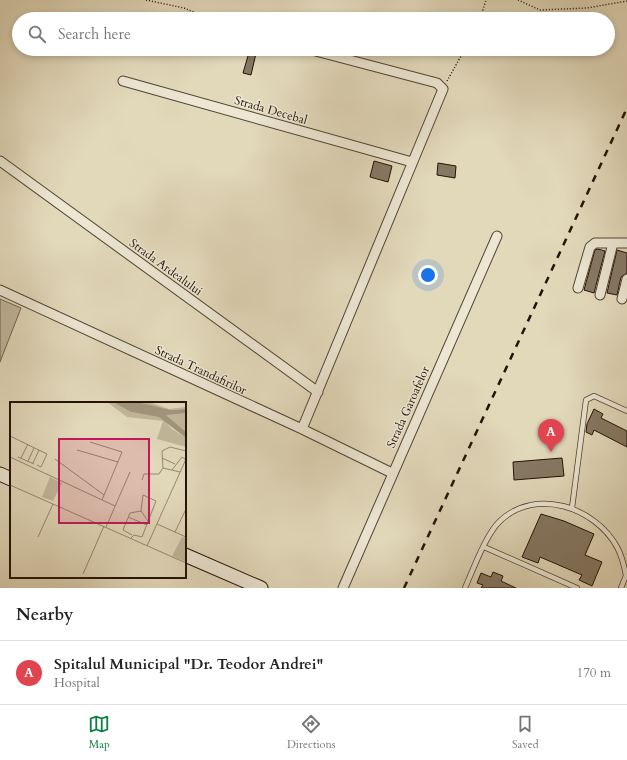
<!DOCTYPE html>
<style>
body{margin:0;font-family:Cardo,serif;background:#f2f2f2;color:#222}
.you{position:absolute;left:428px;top:275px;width:14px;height:14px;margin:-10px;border:3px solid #fff;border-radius:50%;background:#1a73e8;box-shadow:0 0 0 6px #1a73e833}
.badge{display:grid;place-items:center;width:26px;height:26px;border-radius:50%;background:#0b8043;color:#fff;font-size:13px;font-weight:700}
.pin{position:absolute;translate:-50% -33px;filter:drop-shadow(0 1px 2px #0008)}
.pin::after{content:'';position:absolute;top:21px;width:14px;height:12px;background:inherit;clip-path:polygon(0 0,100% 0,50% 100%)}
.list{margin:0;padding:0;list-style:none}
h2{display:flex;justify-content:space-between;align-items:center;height:52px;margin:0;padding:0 16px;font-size:17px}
h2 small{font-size:13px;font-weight:400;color:#767676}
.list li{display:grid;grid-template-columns:26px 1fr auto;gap:12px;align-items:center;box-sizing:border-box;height:64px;padding:0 16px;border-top:1px solid #e0e0e0}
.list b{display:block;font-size:15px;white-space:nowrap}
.list p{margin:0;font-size:13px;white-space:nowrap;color:#767676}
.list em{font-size:13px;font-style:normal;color:#767676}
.icon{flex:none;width:22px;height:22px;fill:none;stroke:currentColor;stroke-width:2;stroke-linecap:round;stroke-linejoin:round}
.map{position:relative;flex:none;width:627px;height:588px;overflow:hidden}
.search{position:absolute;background:#fff;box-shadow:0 2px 6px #0003;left:12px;right:12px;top:12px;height:44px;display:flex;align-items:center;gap:10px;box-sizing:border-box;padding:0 14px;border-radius:22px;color:#767676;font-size:15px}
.sheet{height:116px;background:#fff}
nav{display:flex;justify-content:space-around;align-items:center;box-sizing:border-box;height:56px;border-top:1px solid #e0e0e0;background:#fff;font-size:11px;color:#767676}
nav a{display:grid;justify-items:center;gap:2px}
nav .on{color:#0b8043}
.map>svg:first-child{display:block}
</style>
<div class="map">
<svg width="627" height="588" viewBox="0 0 627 588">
<rect width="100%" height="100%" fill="#e2d9bb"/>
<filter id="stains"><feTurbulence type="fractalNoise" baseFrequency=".005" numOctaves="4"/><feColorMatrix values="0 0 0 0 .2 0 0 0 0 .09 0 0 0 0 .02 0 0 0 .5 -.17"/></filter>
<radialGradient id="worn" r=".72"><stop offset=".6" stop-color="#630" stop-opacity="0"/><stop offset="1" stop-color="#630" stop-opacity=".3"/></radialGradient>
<!-- green -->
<path fill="#c1b79c" stroke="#726450" d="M0,299L21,308L0,362Z"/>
<!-- building -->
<path fill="#867964" stroke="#221205" d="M250,49H257L251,75L243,73Z
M374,161L392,166L388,182L370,177Z
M438,163L456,166L455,178L437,175Z
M598,249L605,251L594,293L584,290L595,250Z
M617,250L627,253V273L621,277L617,295L607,293Z
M594,409L603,414L601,418L627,431V447L594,430L592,435L586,432L587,424Z
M562,458L564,476L514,480L513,462Z
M541,514L564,521L594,534L585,555L602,562L592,586L579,580L582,575L540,557L538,563L522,557Z
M493,572L503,576L501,581L516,588H481L483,585L477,583L481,573L491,577Z"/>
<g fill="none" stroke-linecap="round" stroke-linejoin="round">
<!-- service casing -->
<g stroke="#524432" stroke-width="6">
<path id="service" d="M572,508L586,400L594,396L627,411
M484,547L577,588
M465,588C473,570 486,534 500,521C536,487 595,507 617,547C622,556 624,565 626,575
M621,588L627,573"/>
</g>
<!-- minor casing -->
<g stroke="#524432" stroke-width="11">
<path id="minor" d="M123,81L412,162
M0,161L318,392
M578,288L590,247L595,243H627
M0,290L302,429L392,473
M600,295L613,243
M622,299L627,279
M302,429L443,89L437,83L308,49
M343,588L497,236"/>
</g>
<!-- secondary casing -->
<g stroke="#221205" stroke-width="15">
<path id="secondary" d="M0,474L11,479
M185,555L261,588"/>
</g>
<!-- path -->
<path stroke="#221205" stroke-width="1.5" stroke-dasharray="1 2" stroke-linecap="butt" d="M146,0L184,8L211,19
M518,0L540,10L587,8L627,1
M480,19L486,0
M447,81L465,49"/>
<!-- service -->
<use href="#service" stroke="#ece6d3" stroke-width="4.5"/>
<!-- minor -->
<use href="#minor" stroke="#ece6d3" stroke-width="9"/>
<!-- secondary -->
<use href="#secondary" stroke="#ece6d3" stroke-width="13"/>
<!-- rail -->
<path stroke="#221205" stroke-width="2.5" stroke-dasharray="7 7" stroke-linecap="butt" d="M404,588L627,108"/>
</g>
<g text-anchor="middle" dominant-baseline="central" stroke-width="3" stroke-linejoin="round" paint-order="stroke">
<!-- street labels -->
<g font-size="12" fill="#221205" stroke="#ece6d3">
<text transform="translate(271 110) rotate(16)">Strada Decebal</text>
<text transform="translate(166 267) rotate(36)">Strada Ardealului</text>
<text transform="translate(201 370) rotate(25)">Strada Trandafirilor</text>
<text transform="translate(408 407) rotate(-66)">Strada Garoafelor</text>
</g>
</g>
<!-- overview -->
<g transform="translate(10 402)">
<rect width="176" height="176" fill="#e2d9bb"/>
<path d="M97,0H103L121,10L151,15L162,27L176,36V45L147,37L153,19L117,15ZM116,0H139L159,7L176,5V7L161,8ZM176,11V30L156,13L158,12ZM40,75L52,81L43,99L32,95ZM172,135L176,136V160L162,154Z" fill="#c1b79c"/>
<path d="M103,0L131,1L161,8L176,7V11L156,13L176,30V36L149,15L121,10Z" fill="#a1957d"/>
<path fill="none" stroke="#958972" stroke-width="1" d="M0,34L37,52L31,65L27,63M80,40L112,50L92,98M67,48L108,60M0,55L105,104M8,55L24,62M11,56L18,42M152,56L165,62M45,57L94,93M18,59L24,46M23,61L29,48M162,68L172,55L176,58M170,70L153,66L152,49L160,45L176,49M132,78L134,72H149L153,66M0,83L176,161M118,115L137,123M147,122L176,135M96,125L120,70M165,130L176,107M122,133L113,128L120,111L131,109L138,119M28,135L43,102M121,136L124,133L132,135L146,99L133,93L131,109M137,144L176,57M73,172L94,124"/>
<path fill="#c2185b" fill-opacity="0.15" stroke="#c2185b" stroke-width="2" d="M49,37H139V121H49Z"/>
<rect width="176" height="176" fill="none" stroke="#221205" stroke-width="2"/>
</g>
<rect width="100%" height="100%" filter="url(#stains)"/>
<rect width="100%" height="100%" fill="url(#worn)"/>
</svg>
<div class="you"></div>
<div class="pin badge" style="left:551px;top:452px;background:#e0444e">A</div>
<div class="search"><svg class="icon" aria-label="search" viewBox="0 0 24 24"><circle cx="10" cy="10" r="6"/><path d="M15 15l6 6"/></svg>Search here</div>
</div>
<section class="sheet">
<h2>Nearby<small></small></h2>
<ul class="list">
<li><span class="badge" style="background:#e0444e">A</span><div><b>Spitalul Municipal &quot;Dr. Teodor Andrei&quot;</b><p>Hospital</p></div><em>170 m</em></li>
</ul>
</section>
<nav>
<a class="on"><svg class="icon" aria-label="map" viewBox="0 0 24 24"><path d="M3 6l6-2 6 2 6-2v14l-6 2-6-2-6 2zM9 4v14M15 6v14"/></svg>Map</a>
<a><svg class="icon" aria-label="directions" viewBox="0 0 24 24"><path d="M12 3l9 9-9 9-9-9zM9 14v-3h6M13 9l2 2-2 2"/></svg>Directions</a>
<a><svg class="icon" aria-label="saved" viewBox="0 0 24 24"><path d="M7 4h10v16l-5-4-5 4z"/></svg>Saved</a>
</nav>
